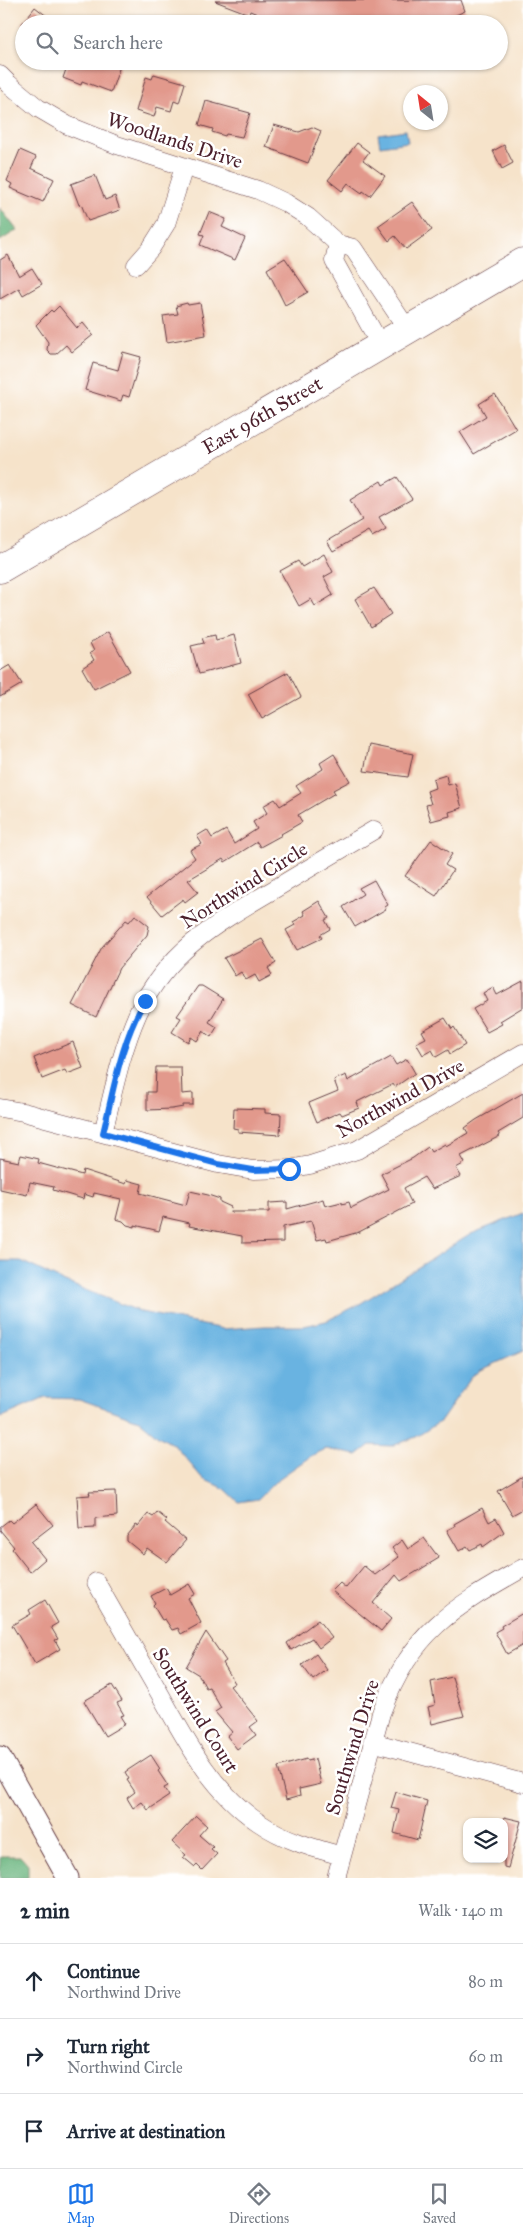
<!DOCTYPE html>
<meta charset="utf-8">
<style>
body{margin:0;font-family:"IM FELL Great Primer",serif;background:#f6f6f7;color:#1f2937}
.controls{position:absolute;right:15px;bottom:15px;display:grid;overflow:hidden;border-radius:10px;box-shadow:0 1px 4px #0004}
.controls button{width:45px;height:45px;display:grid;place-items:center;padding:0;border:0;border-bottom:1px solid #e0e1e3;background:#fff;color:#1f2937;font:25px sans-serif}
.compass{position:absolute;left:403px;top:85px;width:45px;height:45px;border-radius:50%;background:#fff;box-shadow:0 1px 4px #0004;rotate:330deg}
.stop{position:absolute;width:15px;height:15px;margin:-11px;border:4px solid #1a73e8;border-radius:50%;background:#fff}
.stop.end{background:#1a73e8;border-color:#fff;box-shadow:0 1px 5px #0008}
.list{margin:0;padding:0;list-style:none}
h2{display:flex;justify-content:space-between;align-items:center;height:65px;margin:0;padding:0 20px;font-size:21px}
h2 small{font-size:16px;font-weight:400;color:#747a83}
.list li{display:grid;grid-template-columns:32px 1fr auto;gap:15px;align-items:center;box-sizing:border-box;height:75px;padding:0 20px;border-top:1px solid #e0e1e3}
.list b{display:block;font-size:19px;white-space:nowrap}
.list p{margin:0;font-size:16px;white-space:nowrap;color:#747a83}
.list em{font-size:16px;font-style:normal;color:#747a83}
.icon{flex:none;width:28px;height:28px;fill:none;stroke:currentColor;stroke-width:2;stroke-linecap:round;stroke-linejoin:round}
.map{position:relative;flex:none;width:523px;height:1878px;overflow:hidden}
.search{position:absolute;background:#fff;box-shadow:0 1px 4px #0004;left:15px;right:15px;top:15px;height:55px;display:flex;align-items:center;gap:12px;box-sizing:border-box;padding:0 18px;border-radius:28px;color:#747a83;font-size:19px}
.sheet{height:290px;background:#fff}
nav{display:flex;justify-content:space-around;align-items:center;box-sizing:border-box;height:70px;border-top:1px solid #e0e1e3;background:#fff;font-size:14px;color:#747a83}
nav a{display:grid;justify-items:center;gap:2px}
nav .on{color:#1a73e8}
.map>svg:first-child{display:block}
</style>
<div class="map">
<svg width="523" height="1878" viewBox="0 0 523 1878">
<rect width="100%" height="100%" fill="#fff"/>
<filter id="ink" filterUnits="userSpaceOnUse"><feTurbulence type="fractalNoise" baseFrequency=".02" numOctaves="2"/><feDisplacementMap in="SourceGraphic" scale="10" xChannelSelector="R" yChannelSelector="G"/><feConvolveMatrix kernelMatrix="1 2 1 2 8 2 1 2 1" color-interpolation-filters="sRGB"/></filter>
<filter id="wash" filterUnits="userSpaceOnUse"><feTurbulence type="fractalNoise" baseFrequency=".0096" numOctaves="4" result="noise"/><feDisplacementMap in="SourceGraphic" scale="20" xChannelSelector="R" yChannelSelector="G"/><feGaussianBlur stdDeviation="1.12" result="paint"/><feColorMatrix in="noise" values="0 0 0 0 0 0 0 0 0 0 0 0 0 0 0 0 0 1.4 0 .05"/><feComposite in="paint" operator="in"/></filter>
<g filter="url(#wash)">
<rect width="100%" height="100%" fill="#f6e3ca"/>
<!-- forest -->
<path fill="#68b47d" stroke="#596a54" d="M0,208L17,230L0,241Z
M0,1856H20L28,1865V1878H0Z"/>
<!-- water -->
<path fill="#69b3e1" stroke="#5a6986" d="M406,130L408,142L380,146L378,134Z
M523,1213V1351L481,1370L471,1378L441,1421L416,1437L392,1446L370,1445L357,1455L326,1449L311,1456L277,1480L258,1499L239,1502L225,1489L203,1479L174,1445L158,1436L139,1420L79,1399L45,1398L0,1418V1261H21L65,1282L141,1312L184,1321L223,1329L265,1326H304L326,1321L358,1305L471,1234Z"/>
<g id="blocks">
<!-- building -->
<path fill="#e2998c" d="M461,0L465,11L447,19L446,17L422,24H273L274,21L250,11L249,14L215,1Z
M35,7L57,24H22Z
M69,61H107L120,66L111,92L82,81L81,85L63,78Z
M154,74L185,83L179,103L174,101L171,111L157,107L154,117L136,111L146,77L152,79Z
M206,101L250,113L242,137L226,134L225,136L212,132L213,129L199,125Z
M274,125L299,132L312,127L321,131L308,163L266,147Z
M357,143L369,152L363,160L385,176L370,196L363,191L362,193L348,183L342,191L328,180Z
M504,145L513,163L502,169L493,151Z
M20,150L36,157L31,168L54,179L43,202L10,188L12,184L7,181Z
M95,175L105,200L115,196L120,210L88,221L81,204L79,205L71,184Z
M412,202L432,230L406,249L395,236L389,241L378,226Z
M209,212L226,219L222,227L245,238L235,260L200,245L204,235L200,234Z
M8,255L19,276L32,268L42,284L23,295L19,288L0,299V260Z
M285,258L308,292L285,305L267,269Z
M187,303L188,305L200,303L206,335L167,342L163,316L178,314L176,306Z
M59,306L77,328L83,323L93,335L72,352L66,345L56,354H51L47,350L48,342L36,325L51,310L53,312Z
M123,352L141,357L129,397L123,395L121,401L85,390L93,363L118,370Z
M495,394L516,429L474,454L460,432L486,416L479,404Z
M397,477L412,499L379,517L386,529L372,537L368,531L333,551L327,541L362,520L350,500L381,481L383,485Z
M324,554L333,572L324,577L333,595L315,606L311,599L299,606L280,571L298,561L302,567Z
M374,588L391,614L371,627L355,599Z
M108,632L130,671L94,689L82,668L94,660L90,653L94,651L90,643Z
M215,635L216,640L234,635L241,663L199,674L191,646L204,643L202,638Z
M10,665L22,684L0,697V671Z
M288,672L301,697L262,719L248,694Z
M369,745L413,754L408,777L364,771Z
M334,754L350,781L333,790L335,793L298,815L302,822L281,834L282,835L260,847L257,842L225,862L223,859L188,880L198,892L185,902L183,899L162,915L147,897L195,858L190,850L202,844L197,836L207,830L212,838L226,830L234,844L257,829L253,822L267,813L263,806L275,799L280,806L301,793L296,786L323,769L320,763Z
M446,775L448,785L455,783L462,808L449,812L450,816L431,821L426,805L431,804L427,791L435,788L433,779Z
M431,840L452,854L445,865L453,870L436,896L405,876Z
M374,880L388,905L385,907L386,909L355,927L343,907L363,894L359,888Z
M319,901L329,918L325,920L330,929L320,935L322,938L297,950L286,930L295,925L293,922L305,915L303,911Z
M135,915L149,926L147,935L119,968L96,1017L72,1005L102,947L126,920L129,922Z
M262,939L276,963L268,968L272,975L259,982L255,975L246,980L241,972L235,976L224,958Z
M523,981V1007L500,1021L502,1024L487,1032L473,1009L487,1001L483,993L493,987L497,995Z
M198,986H202L223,999L209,1022L217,1027L211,1037L203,1031L197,1041L191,1037L188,1042L172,1032L181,1018L177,1016Z
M445,1018L452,1029L454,1027L465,1045L450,1054L448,1050L436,1057L432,1050L423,1055L416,1043L426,1038L422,1031Z
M73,1042L83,1068L67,1074L65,1070L42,1079L34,1058Z
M391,1057L396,1065L407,1059L415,1073L395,1087L393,1084L357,1102L359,1108L342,1115L340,1112L317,1122L309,1103L338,1091L334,1080L346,1075L348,1081Z
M156,1067H181L182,1094L193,1093V1105H183V1107L172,1109L147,1110V1092H155Z
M523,1093V1118L498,1133L500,1136L461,1156L465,1163L456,1168L461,1176L432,1189L424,1177L404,1188L412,1204L359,1232L327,1241L326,1238L317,1240L311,1221L283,1227V1242L242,1243V1236L189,1226L190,1223L163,1217L159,1231L135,1225V1227L127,1225L123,1221L116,1219L121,1199L94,1193L93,1197L84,1194L83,1199L53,1190L54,1187L30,1182L27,1195L0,1189V1158L19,1162L21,1155L39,1159L38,1163L82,1175L83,1170L126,1184L127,1180L142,1184L140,1193L186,1205L190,1191L208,1195L220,1199V1202L231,1207L230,1212H269V1203L287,1202V1209L323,1199L325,1206L342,1202V1204L349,1202L351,1208L389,1189L381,1174L413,1158L428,1147L431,1152L445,1144L446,1146L468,1133L465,1128L476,1120Z
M234,1108L265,1109V1113L281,1114L280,1135L238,1132V1129L233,1128Z
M523,1476V1509L512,1515L498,1491Z
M116,1491L117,1516L95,1518V1528L79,1529L77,1496L90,1495L89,1492Z
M36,1504L53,1525L31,1542L45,1559L30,1572L12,1549L14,1547L0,1530V1527L9,1520L12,1523Z
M482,1508L489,1522L496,1518L504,1532L483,1547L482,1544L470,1550L467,1546L459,1551L447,1530L455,1526L454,1524Z
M157,1512L167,1520L165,1522L186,1540L167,1562L147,1548L143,1554L127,1541V1536L136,1525L138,1526L148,1514L153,1517Z
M424,1538L439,1558L401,1581L396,1575L373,1603L391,1619L381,1631L332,1591L340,1583L346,1588L364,1566L375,1575L399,1557L392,1548L402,1540L408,1549Z
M189,1584L195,1594L188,1598L201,1623L181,1634L178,1628L172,1630L165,1619L162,1620L153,1605L155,1603L151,1596L166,1588L170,1595Z
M45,1600L58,1623L51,1627L58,1639L55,1640L60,1649L35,1664L12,1625L31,1614L29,1610Z
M523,1613V1645L507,1654L495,1632L502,1628L501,1626Z
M318,1620L332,1638L319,1648L312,1638L291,1650L287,1643Z
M206,1632L226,1661L223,1663L235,1683L230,1686L258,1721L250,1727L256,1735L237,1749L227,1736L232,1732L215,1712L221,1708L209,1687L206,1688L199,1675L186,1667Z
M316,1654L327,1670L313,1680L302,1665Z
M452,1677L464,1716L432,1724L428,1707L435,1705L431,1682Z
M112,1685L122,1701L117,1703L124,1715L120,1716L125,1724L105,1736L84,1701Z
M151,1755L160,1769L158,1771L168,1786L164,1788L169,1796L148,1810L142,1802L133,1808L127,1798L135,1792L127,1780L129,1779L125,1772Z
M307,1759L308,1761L315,1759L321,1784L299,1789L300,1796L286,1800L278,1767Z
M396,1792L427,1801L418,1840L394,1833L399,1810L391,1808Z
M196,1816L207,1826L199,1835L213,1847L211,1849L217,1854L202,1870L197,1865L195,1867L183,1857L186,1855L172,1842Z
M504,1817L521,1821L508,1868L504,1867Z"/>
</g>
</g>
<g filter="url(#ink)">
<use href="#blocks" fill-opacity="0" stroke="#643c43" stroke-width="1"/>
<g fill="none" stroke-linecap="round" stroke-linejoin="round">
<!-- minor casing -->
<g stroke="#643c43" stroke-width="19">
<path id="minor" d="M0,75L9,84L38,108L67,125L117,145L258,190L286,203L308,217L338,244L353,248L408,330
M338,244L334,261L381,346
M136,265L151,248L166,224L184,167
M0,1108L23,1112L218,1164L253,1170L289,1169L310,1165L357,1150L523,1053
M103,1133C113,1093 121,1051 138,1013C167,951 217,923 273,890C306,870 340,850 374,830
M96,1582C117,1619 138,1656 160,1694C187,1742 211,1790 258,1822C284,1840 313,1848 342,1856
M372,1742L523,1783
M336,1878L381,1713C412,1631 451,1609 523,1568"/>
</g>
<!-- tertiary casing -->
<g stroke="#643c43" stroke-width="23">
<path id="tertiary" d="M0,1757L68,1878"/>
</g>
<!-- primary casing -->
<g stroke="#643c43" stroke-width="29">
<path id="primary" d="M0,569L523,262"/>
</g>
<!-- minor -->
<use href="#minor" stroke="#fff" stroke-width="18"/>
<!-- tertiary -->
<use href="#tertiary" stroke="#fff" stroke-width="21"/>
<!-- primary -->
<use href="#primary" stroke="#fff" stroke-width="28"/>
</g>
</g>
<g fill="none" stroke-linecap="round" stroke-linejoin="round" filter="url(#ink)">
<!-- route -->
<path stroke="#1a73e8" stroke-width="6" d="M145,1001C121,1040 114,1089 103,1133L218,1164L253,1170L289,1169"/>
</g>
<g text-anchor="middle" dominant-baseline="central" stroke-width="5" stroke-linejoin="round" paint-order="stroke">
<!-- street labels -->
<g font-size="20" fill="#4a1f2b" stroke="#fff">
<text transform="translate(175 140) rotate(18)">Woodlands Drive</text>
<text transform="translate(262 415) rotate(-30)">East 96th Street</text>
<text transform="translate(244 885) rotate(-32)">Northwind Circle</text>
<text transform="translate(400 1098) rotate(-29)">Northwind Drive</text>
<text transform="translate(196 1710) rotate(58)">Southwind Court</text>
<text transform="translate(352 1747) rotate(-73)">Southwind Drive</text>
</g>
</g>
</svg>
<div class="controls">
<button><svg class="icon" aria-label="layers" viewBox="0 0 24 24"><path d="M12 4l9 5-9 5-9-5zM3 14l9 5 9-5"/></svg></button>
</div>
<svg class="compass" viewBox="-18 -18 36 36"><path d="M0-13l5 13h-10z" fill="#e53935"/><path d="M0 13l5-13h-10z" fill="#747a83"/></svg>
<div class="stop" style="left:289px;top:1169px"></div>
<div class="stop end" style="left:145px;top:1001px"></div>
<div class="search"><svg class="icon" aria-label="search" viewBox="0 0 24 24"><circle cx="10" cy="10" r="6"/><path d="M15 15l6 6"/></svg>Search here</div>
</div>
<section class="sheet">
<h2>2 min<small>Walk · 140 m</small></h2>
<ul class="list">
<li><svg class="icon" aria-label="ahead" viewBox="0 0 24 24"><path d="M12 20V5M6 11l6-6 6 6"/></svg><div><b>Continue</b><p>Northwind Drive</p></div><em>80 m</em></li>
<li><svg class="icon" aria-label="right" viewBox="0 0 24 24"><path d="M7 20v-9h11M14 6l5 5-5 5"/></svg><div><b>Turn right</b><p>Northwind Circle</p></div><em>60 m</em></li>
<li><svg class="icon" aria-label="arrive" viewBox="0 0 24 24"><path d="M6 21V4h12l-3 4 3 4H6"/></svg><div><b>Arrive at destination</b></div></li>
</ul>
</section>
<nav>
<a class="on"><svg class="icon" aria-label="map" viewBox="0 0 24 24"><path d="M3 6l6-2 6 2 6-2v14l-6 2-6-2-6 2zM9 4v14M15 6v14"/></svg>Map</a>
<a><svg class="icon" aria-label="directions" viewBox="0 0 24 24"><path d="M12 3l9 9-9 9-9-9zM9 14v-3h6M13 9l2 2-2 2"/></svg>Directions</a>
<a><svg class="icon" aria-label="saved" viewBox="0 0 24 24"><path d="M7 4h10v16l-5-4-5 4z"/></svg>Saved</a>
</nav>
